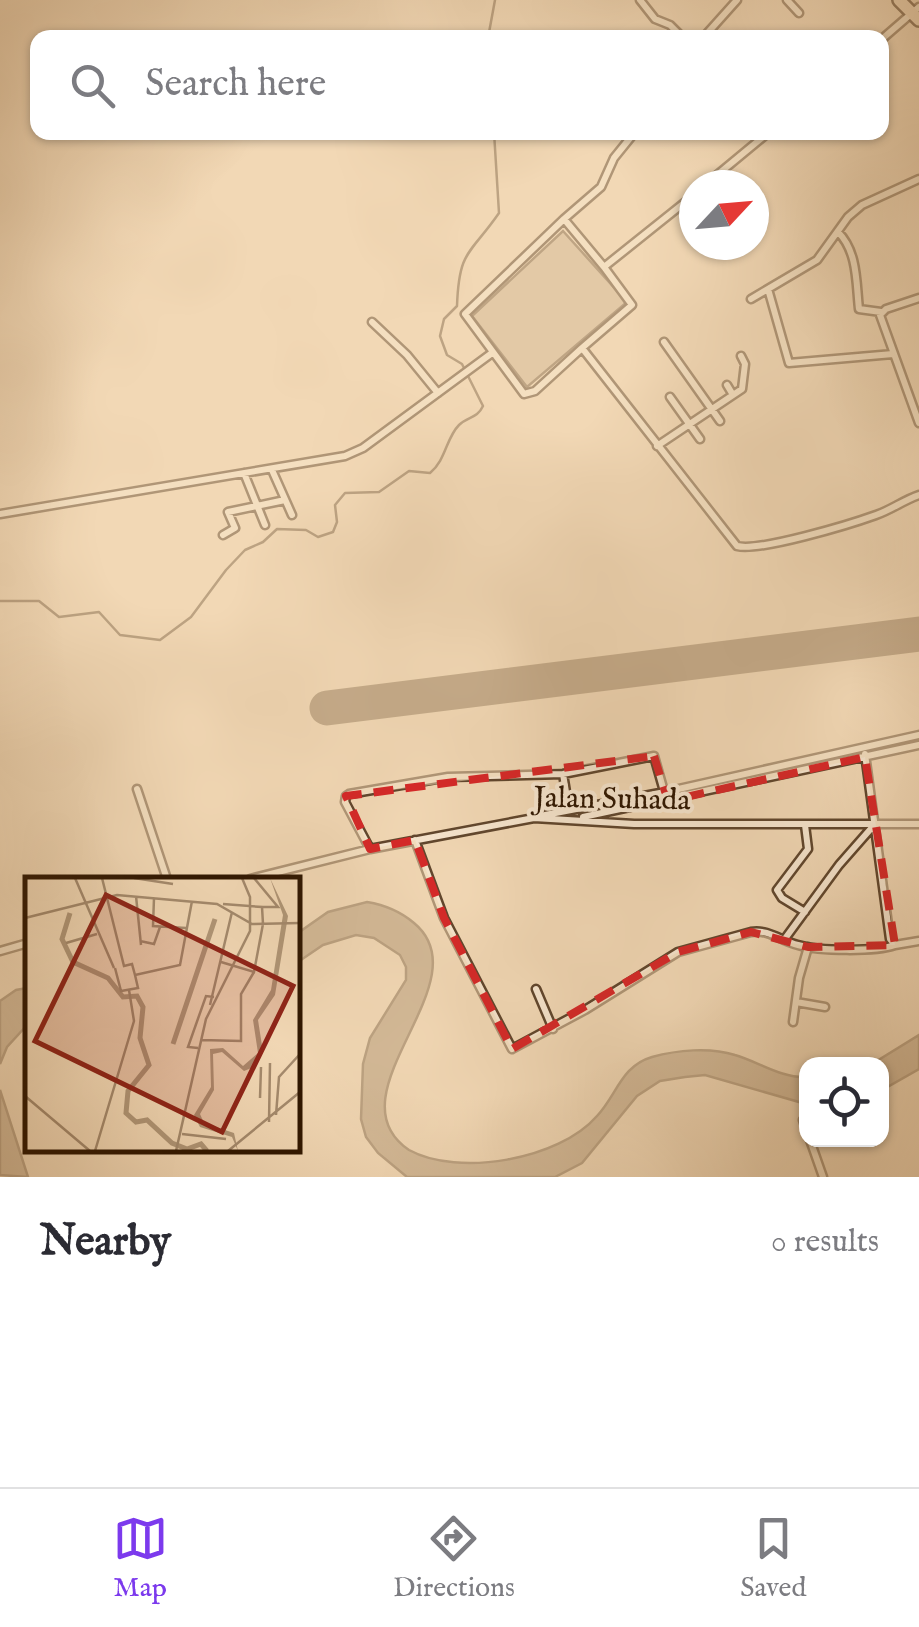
<!DOCTYPE html>
<style>
body{margin:0;font-family:"IM FELL English",serif;background:#f2f2f3;color:#2b2b33}
.controls{position:absolute;right:30px;bottom:30px;display:grid;overflow:hidden;border-radius:20px;box-shadow:0 2px 8px #0004}
.controls button{width:90px;height:90px;display:grid;place-items:center;padding:0;border:0;border-bottom:2px solid #e1e1e2;background:#fff;color:#2b2b33;font:50px sans-serif}
.compass{position:absolute;left:679px;top:170px;width:90px;height:90px;border-radius:50%;background:#fff;box-shadow:0 2px 8px #0004;rotate:64deg}
.list{margin:0;padding:0;list-style:none}
h2{display:flex;justify-content:space-between;align-items:center;height:130px;margin:0;padding:0 40px;font-size:42px}
h2 small{font-size:32px;font-weight:400;color:#7c7c81}
.icon{flex:none;width:55px;height:55px;fill:none;stroke:currentColor;stroke-width:2;stroke-linecap:round;stroke-linejoin:round}
.map{position:relative;flex:none;width:919px;height:1177px;overflow:hidden}
.search{position:absolute;background:#fff;box-shadow:0 2px 8px #0004;left:30px;right:30px;top:30px;height:110px;display:flex;align-items:center;gap:25px;box-sizing:border-box;padding:0 35px;border-radius:20px;color:#7c7c81;font-size:38px}
.sheet{height:310px;background:#fff}
nav{display:flex;justify-content:space-around;align-items:center;box-sizing:border-box;height:140px;border-top:2px solid #e1e1e2;background:#fff;font-size:28px;color:#7c7c81}
nav a{display:grid;justify-items:center;gap:5px}
nav .on{color:#7c3aed}
.map>svg:first-child{display:block}
</style>
<div class="map">
<svg width="919" height="1177" viewBox="0 0 919 1177">
<rect width="100%" height="100%" fill="#f2d8b5"/>
<filter id="stains"><feTurbulence type="fractalNoise" baseFrequency=".002" numOctaves="4"/><feColorMatrix values="0 0 0 0 .2 0 0 0 0 .09 0 0 0 0 .02 0 0 0 .5 -.17"/></filter>
<radialGradient id="worn" r=".72"><stop offset=".6" stop-color="#630" stop-opacity="0"/><stop offset="1" stop-color="#630" stop-opacity=".3"/></radialGradient>
<!-- green -->
<path fill="#d1b796" stroke="#80664b" stroke-width="2.5" d="M563,231L627,302L527,387L472,316Z"/>
<!-- water -->
<path fill="#b09677" stroke="#7c6347" stroke-width="2.5" d="M367,902C385,905 400,911 414,923C485,982 327,1094 409,1150C458,1177 559,1160 597,1116C617,1095 621,1066 652,1057C677,1050 710,1047 735,1055C759,1062 781,1078 806,1077V1104L705,1075L685,1077L660,1081L637,1096L582,1163L555,1177H407L378,1153L366,1137L361,1119L363,1064L370,1038L406,980V967L400,955L374,938L356,935L323,945L298,962V933L328,912Z
M27,988V1025L7,1047L0,1064V1001L16,990Z
M919,1035V1069L882,1090V1064H872Z
M0,1090L28,1177L0,1175Z"/>
<g fill="none" stroke-linecap="round" stroke-linejoin="round">
<!-- stream -->
<path stroke="#7c6347" stroke-width="2.5" d="M488,38L495,0
M0,601H39L59,617L99,612L120,635L160,640L191,617L226,570L245,550L263,542L277,529L306,530L318,537L333,532L337,522L335,505L345,493L379,492L409,471L430,473C446,460 446,438 459,425C468,416 477,419 483,406L462,364L447,355L440,336L444,319L457,306C459,249 470,255 499,213L494,132"/>
<!-- runway -->
<path stroke="#90775a" stroke-width="35" d="M327,708L919,634"/>
<!-- minor casing -->
<g stroke="#60462d" stroke-width="11">
<path id="minor" d="M640,0L655,19L670,25L683,38
M787,0L799,13
M703,38L737,0
M882,39L919,7
M705,185L769,132
M694,195L604,267L632,305L582,348L737,546C759,552 851,524 876,515C891,510 904,500 919,495
M564,219L601,187L614,158L635,132
M838,232C858,252 856,283 859,309L881,312
M768,289L789,363L893,354
M919,298L886,309L880,315L919,423
M751,299L817,260L848,217L862,205L919,179
M372,322L407,355L438,393
M664,342L720,421
M582,348L535,391L524,394L465,314L564,219L604,267
M727,385L733,395
M670,397L700,439
M657,446L742,389L745,364L741,356
M272,470L292,515
M244,473L265,525
M0,514L345,456L363,448L492,353
M223,535L235,528L228,512L285,500
M865,754L890,939L895,945L919,941
M563,774L569,810
M137,789L167,879
M545,815L665,792L919,735
M583,817L919,745
M415,840L444,918L512,1049L585,1010L678,952L751,932C769,929 781,941 798,945C819,951 875,952 895,945
M370,849L345,802L346,796L349,794L448,777L563,774L654,756L667,802
M250,879L370,849L534,818L634,824H919
M805,912L782,898L777,890L808,849L805,825
M784,940L839,865L875,824
M0,951L28,943
M536,989L553,1029
M796,1002L825,1007
M793,1022L799,978L808,947
M803,1120L806,1129
M810,1140L823,1177"/>
</g>
<!-- trunk casing -->
<g stroke="#2f1600" stroke-width="16">
<path id="trunk" d="M899,0L919,20"/>
</g>
<!-- minor -->
<use href="#minor" stroke="#f7e6cf" stroke-width="6"/>
<!-- trunk -->
<use href="#trunk" stroke="#f2d8b5" stroke-width="11"/>
</g>
<!-- marked area -->
<path d="M0 0H919V1177H0ZM654,756L668,801L865,757L895,945L808,947L751,932L678,952L512,1049L444,918L415,840L370,849L346,796Z" fill="#f2d8b5" fill-opacity=".55" fill-rule="evenodd"/>
<path fill="none" stroke="#d62828" stroke-width="8" stroke-dasharray="20 12" stroke-linejoin="round" d="M654,756L668,801L865,757L895,945L808,947L751,932L678,952L512,1049L444,918L415,840L370,849L346,796Z"/>
<g text-anchor="middle" dominant-baseline="central" stroke-width="8" stroke-linejoin="round" paint-order="stroke">
<!-- street labels -->
<g font-size="30" fill="#2f1600" stroke="#f7e6cf">
<text transform="translate(612 800) rotate(1)">Jalan Suhada</text>
</g>
</g>
<!-- overview -->
<g transform="translate(25 877)">
<rect width="275" height="275" fill="#f2d8b5"/>
<path d="M245,1L263,39L250,118L233,143L238,175L229,190L219,194L197,175L188,177L189,213L175,237L179,246L209,256L213,274L207,260L175,250L169,238L186,210L185,172L198,171L218,189L233,176L228,143L246,113L258,38Z" fill="#b09677"/>
<path fill="none" stroke="#b09677" stroke-width="5" d="M45,36L37,62L48,85L83,101L98,120L112,119L118,130L115,161L124,188L103,214L101,236L111,245L122,243L147,266L162,272L176,267L182,274M148,167L190,42"/>
<path fill="none" stroke="#a48a6d" stroke-width="2.5" d="M50,1L89,91M77,1L99,89L107,87L110,98L155,88L167,24M109,1L148,7M229,1L253,30H237M111,19L116,68M129,21L128,49L161,51M0,41L92,18L192,27L227,47L275,46M115,64L129,67L135,50M41,66L72,57M196,85L229,95L238,47L237,30L198,27M90,91L96,114L113,111L110,98M185,128L207,35M176,163L216,164V117L229,95M173,171L163,170L181,119L189,120M275,188V241M0,219L65,274M235,221L236,190M251,238L254,200L275,177M244,245L245,186M157,257L201,262M70,274L109,144L104,113M151,274L181,142L225,54V20L217,1M203,274L275,215"/>
<path fill="#8f2418" fill-opacity="0.15" stroke="#8f2418" stroke-width="5" d="M81,18L268,109L197,255L10,164Z"/>
<rect width="275" height="275" fill="none" stroke="#2f1600" stroke-width="5"/>
</g>
<rect width="100%" height="100%" filter="url(#stains)"/>
<rect width="100%" height="100%" fill="url(#worn)"/>
</svg>
<div class="controls">
<button><svg class="icon" aria-label="locate" viewBox="0 0 24 24"><circle cx="12" cy="12" r="6"/><path d="M12 2v4M12 18v4M2 12h4M18 12h4"/></svg></button>
</div>
<svg class="compass" viewBox="-18 -18 36 36"><path d="M0-13l5 13h-10z" fill="#e53935"/><path d="M0 13l5-13h-10z" fill="#7c7c81"/></svg>
<div class="search"><svg class="icon" aria-label="search" viewBox="0 0 24 24"><circle cx="10" cy="10" r="6"/><path d="M15 15l6 6"/></svg>Search here</div>
</div>
<section class="sheet">
<h2>Nearby<small>0 results</small></h2>
<ul class="list">
</ul>
</section>
<nav>
<a class="on"><svg class="icon" aria-label="map" viewBox="0 0 24 24"><path d="M3 6l6-2 6 2 6-2v14l-6 2-6-2-6 2zM9 4v14M15 6v14"/></svg>Map</a>
<a><svg class="icon" aria-label="directions" viewBox="0 0 24 24"><path d="M12 3l9 9-9 9-9-9zM9 14v-3h6M13 9l2 2-2 2"/></svg>Directions</a>
<a><svg class="icon" aria-label="saved" viewBox="0 0 24 24"><path d="M7 4h10v16l-5-4-5 4z"/></svg>Saved</a>
</nav>
